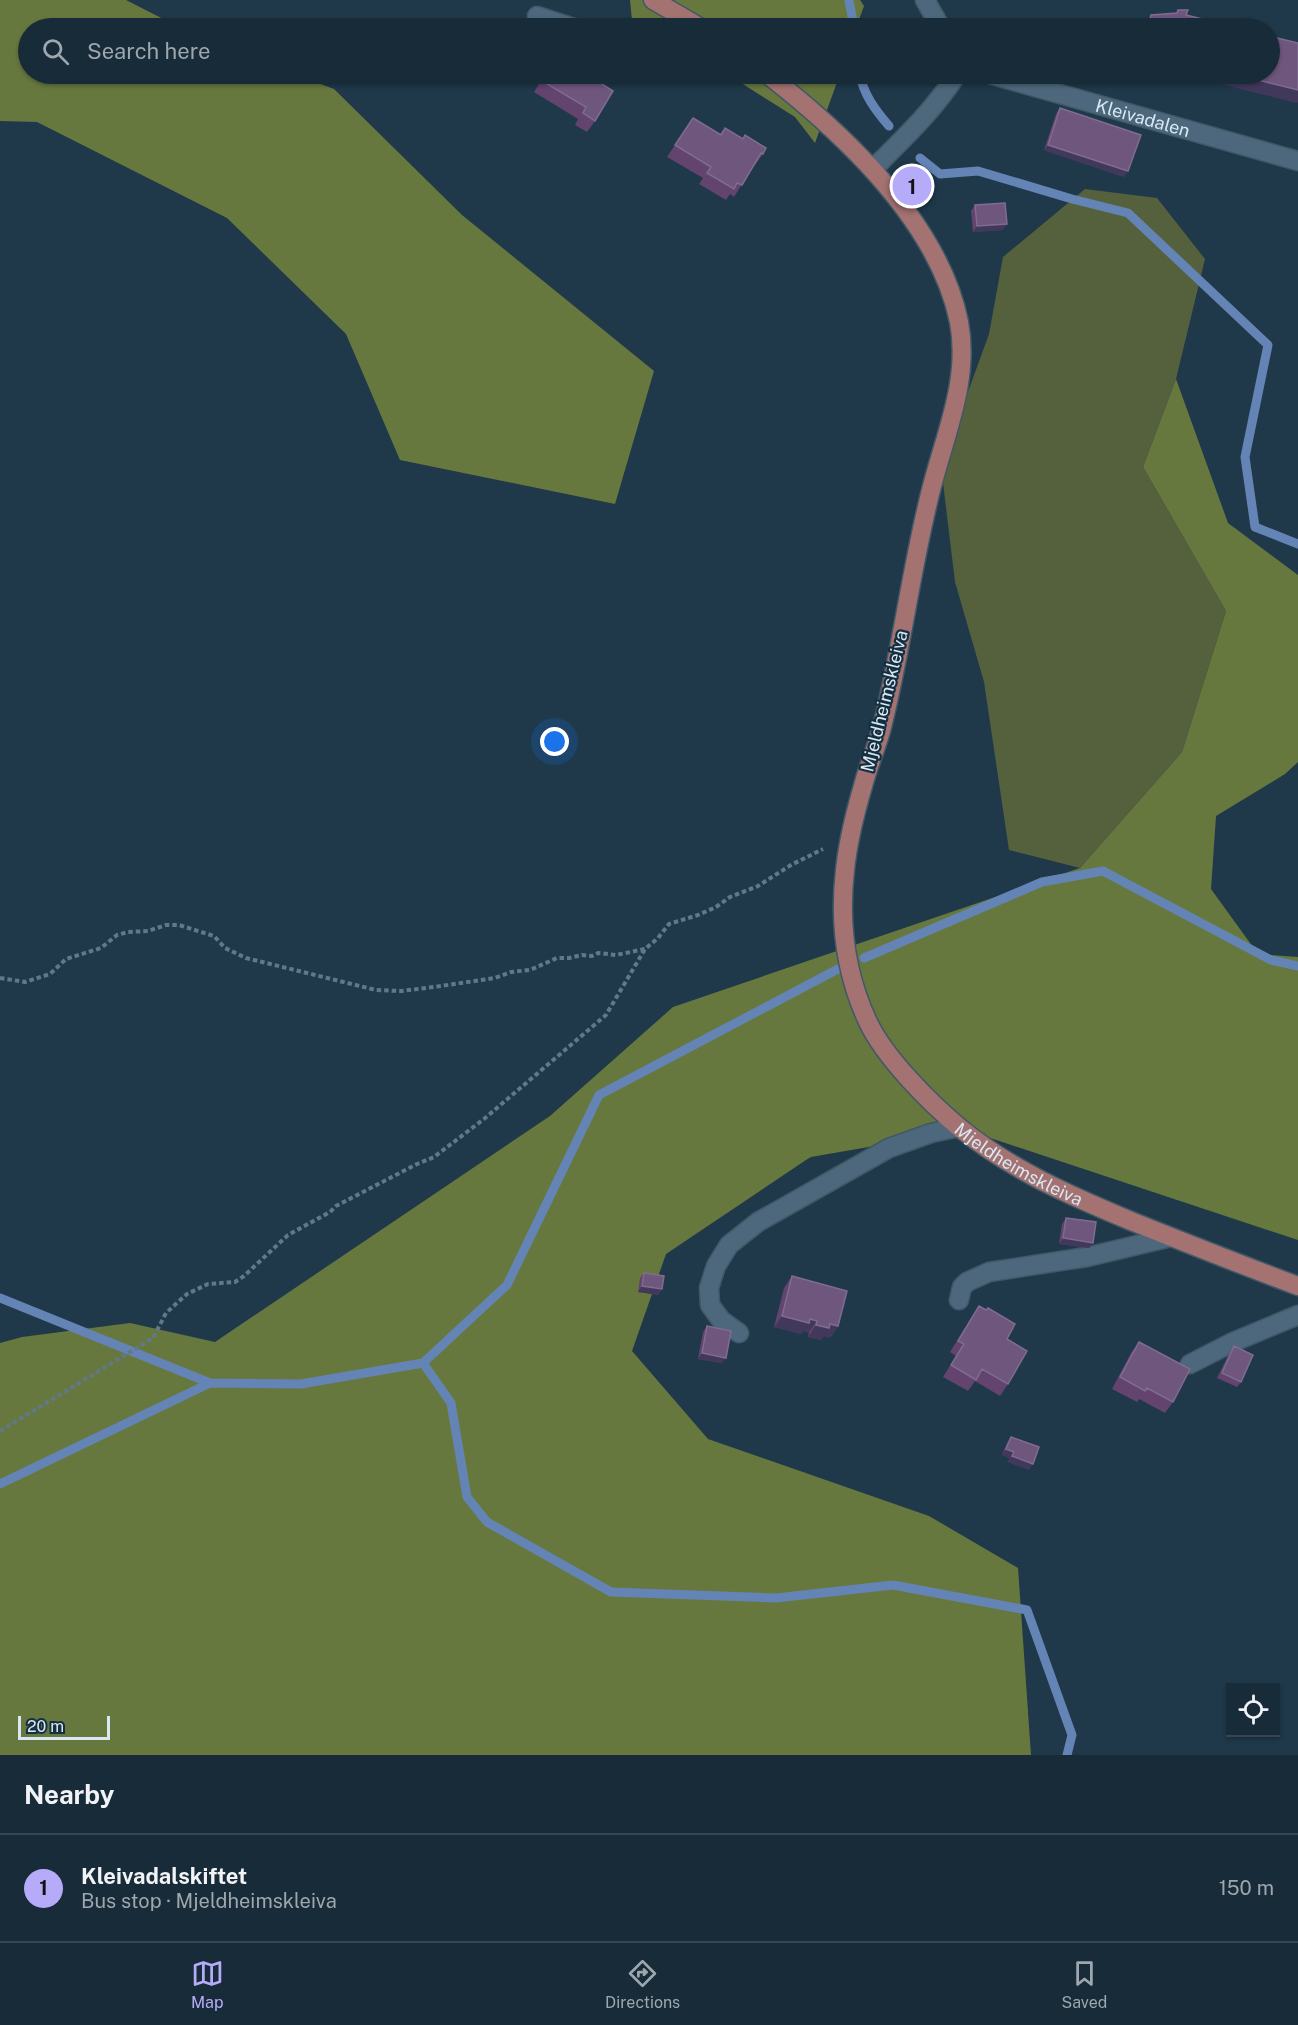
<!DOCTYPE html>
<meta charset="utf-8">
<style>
body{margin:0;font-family:"Public Sans",sans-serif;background:#243743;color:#f1f3f6}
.controls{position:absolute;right:18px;bottom:18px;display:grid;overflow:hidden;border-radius:0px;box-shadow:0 2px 4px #0004}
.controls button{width:54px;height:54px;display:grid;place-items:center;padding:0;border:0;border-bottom:2px solid #364753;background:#172b38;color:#f1f3f6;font:30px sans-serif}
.scale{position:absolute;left:18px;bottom:15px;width:92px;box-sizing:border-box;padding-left:6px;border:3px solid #d8e7f3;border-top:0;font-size:16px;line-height:21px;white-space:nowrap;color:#d8e7f3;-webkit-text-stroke:4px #142f40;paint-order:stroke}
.you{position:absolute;left:555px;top:742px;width:21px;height:21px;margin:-15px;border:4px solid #fff;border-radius:50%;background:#1a73e8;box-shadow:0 0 0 9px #1a73e833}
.badge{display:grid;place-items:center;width:39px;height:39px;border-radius:50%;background:#b6abf8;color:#111;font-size:20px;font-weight:700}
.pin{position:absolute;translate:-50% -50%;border:3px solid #fff;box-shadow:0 2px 6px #0006}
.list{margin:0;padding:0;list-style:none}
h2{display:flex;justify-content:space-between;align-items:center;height:78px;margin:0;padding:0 24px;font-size:26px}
h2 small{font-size:20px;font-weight:400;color:#9ea7ae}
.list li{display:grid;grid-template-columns:39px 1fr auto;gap:18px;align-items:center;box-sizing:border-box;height:108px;padding:0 24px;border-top:2px solid #364753}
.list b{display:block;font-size:22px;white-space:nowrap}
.list p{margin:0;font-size:20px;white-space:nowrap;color:#9ea7ae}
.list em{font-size:20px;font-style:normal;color:#9ea7ae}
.icon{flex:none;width:33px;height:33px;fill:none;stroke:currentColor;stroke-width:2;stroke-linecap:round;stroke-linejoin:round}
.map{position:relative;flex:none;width:1298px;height:1755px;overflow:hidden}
.search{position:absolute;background:#172b38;box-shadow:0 2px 4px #0004;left:18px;right:18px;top:18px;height:66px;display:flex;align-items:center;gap:15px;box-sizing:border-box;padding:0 21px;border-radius:33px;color:#9ea7ae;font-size:22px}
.sheet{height:186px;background:#172b38}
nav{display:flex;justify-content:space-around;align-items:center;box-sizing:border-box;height:84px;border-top:2px solid #364753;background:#172b38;font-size:16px;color:#9ea7ae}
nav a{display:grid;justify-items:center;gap:3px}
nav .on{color:#b6abf8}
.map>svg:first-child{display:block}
</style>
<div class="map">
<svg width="1298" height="1755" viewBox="0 0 1298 1755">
<rect width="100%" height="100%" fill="#1f394b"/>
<!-- green -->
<path fill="#55603d" d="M1085,189L1157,198L1205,259L1176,379L1143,467L1226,611L1182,752L1080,868L1009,850L984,682L955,582L941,466L989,334L1003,257Z"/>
<!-- forest -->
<path fill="#67783f" d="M0,0H126L181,28H28V74H294L334,89L462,215L654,371L615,504L400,460L346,334L227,218L37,122L0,121Z
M630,0H860L864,6L856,28H649L632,20Z
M727,74H840L815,143L795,117Z
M1176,379L1228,523L1298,575V762L1285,774L1216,816L1211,889L1258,954L1298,957V1240L966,1130L811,1157L806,1160L666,1254L632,1351L708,1439L929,1516L1018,1568L1031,1755H0V1343L22,1337L130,1323L215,1342L550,1116L673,1007L1080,868L1182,752L1226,611L1143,467Z"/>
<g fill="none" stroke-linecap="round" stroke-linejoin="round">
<!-- stream -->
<path stroke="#6484b5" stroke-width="9" d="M849,0L854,28
M860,74C863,94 876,111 889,126
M920,158L940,174L978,171L1072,199L1128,213L1268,345L1245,457L1255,527L1298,544
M864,958L1042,882L1103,871L1271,960L1298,966
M838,969L599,1095L507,1285L423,1363L451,1403L467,1497L487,1522L611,1592L776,1598L893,1585L1027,1610L1072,1735L1067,1755
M0,1298L210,1383
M0,1484L210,1383L301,1384L423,1363"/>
<!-- minor casing -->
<g stroke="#405867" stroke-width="21">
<g id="minor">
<path d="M925,0L941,28"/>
<path d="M537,16L574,28"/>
<path id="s1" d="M989,74L1298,161"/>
<path d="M873,169C903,139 934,110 957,74"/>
<path d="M959,1300L962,1287L967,1282L989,1272L1087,1257L1171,1237"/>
<path d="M739,1333L721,1320L710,1305L709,1288L716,1266L729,1245L758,1222L889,1148L931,1133L959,1127"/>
<path d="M1190,1364L1231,1343L1298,1315"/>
</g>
</g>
<!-- major casing -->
<g stroke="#405867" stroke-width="21">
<g id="major">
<path d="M653,0L701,28"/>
<path id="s2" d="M767,74C843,133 939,223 959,322C970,380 945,434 931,490C911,568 902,648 882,727C877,747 868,766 863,786C855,813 848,842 845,870C839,922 846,975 868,1022C885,1058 930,1103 960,1128C1011,1170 1071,1196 1131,1221C1186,1243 1242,1265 1298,1286"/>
</g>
</g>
<!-- path -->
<path stroke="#627887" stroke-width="4" stroke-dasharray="4.5 3" stroke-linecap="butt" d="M0,978L25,982L50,974L66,959L101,948L117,935L128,932L148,931L166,925H179L214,936L225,948L246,958L376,990L401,991L434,987L495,978L511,972L530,970L557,958H569L582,955L592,956L598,953L616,955L645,949
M0,1431L153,1338L166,1313L187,1294L208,1284L235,1282L244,1276L288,1235L330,1212L336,1206L417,1164L434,1157L484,1119L606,1015L645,949L658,938L669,924L698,915L716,907L730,897L758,886L791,865L823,849"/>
<!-- minor -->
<use href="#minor" stroke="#4d687c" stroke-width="18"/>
<!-- major -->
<use href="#major" stroke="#a37271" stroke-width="18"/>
</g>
<!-- wall -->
<path fill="#62446f" d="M1178,10L1186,15L1239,28H1143L1151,15L1176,13Z
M545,74H605L602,84L595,121L587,132L575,125L578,119L534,92Z
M1060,108L1124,177L1044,150L1056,114Z
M693,118L720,134L725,128L763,154L755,165H754L734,197L730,194L726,200L699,184L703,178L667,157Z
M975,205L1003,230L973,232L971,211Z
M1066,1218L1089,1248L1059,1244L1062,1224Z
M644,1273L662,1289L658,1295L638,1292L640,1278Z
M792,1276L838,1326L830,1338L824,1336L821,1340L808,1337L809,1332L803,1331L801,1334L774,1327L784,1288Z
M979,1306L1007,1339L1008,1384L1000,1396L975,1381L968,1391L943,1377L956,1356L950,1352L971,1318Z
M707,1326L722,1363L698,1359L703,1332Z
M1139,1342L1173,1402L1165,1413L1139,1399L1137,1402L1112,1389L1131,1353Z
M1234,1346L1241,1382L1237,1387L1217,1378L1230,1352Z
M1011,1437L1029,1470L1008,1462L1010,1458L1002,1455L1007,1443Z"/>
<!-- shaded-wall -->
<path fill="#42385b" d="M1181,74H1234L1298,90V102L1297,103Z
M1048,145L1128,171L1124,177L1044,150Z
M1007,224L1003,230L973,232L977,226Z
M1063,1238L1093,1243L1089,1248L1059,1244Z
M642,1286L662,1289L658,1295L638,1292Z
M782,1316L810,1319L817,1321L809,1332L803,1331L801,1334L774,1327Z
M830,1324L838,1326L830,1338L824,1336L821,1340L808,1337L816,1325Z
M702,1353L726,1358L722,1363L698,1359Z
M1006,1449L1014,1452L1010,1458L1002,1455Z
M1012,1456L1033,1464L1029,1470L1008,1462Z"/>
<!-- building -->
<path fill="#6f567d" stroke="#7f6c90" stroke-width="1.5" d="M1178,10H1188L1186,15L1239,28H1148L1151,15L1177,13Z
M488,25L499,28H487Z
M1269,36L1298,43V90L1234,74H1269Z
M546,74H605L607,75L602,84L613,91L595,121L583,113L586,107L542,81Z
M1060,108L1141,135L1128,171L1048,145Z
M693,118L721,135L725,128L743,139L745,135L766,148L763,154L761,153L742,185L737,183L734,189L707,173L711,167L675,145Z
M1005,203L1007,224L977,226L975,205Z
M1066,1218L1096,1222L1093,1243L1063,1238Z
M644,1273L664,1276L662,1289L642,1286Z
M792,1276L847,1291L838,1326L830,1324L829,1328L816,1325L817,1321L810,1319L809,1323L782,1316Z
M979,1306L986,1310L988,1308L1015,1324L1007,1339L1027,1351L1008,1384L982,1369L976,1380L951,1365L964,1344L958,1341Z
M707,1326L731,1331L726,1358L702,1353Z
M1139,1342L1190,1369L1173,1402L1147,1388L1145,1391L1120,1377Z
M1234,1346L1253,1355L1241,1382L1222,1373Z
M1011,1437L1039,1447L1033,1464L1012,1456L1014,1452L1006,1449Z"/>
<g text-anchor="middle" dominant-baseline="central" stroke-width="4.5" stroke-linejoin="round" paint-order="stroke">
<!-- street labels -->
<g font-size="18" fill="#d8e7f3" stroke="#142f40">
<text stroke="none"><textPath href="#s1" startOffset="160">Kleivadalen</textPath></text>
<text transform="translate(884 701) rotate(-76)">Mjeldheimskleiva</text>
<text stroke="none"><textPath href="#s2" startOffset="1248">Mjeldheimskleiva</textPath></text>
</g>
</g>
</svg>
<div class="controls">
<button><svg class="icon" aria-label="locate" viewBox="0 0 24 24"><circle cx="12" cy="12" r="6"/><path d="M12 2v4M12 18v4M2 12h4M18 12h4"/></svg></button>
</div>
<div class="scale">20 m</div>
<div class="you"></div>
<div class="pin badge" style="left:912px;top:186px">1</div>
<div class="search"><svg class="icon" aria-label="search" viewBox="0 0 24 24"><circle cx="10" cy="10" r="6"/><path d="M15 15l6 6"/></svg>Search here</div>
</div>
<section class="sheet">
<h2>Nearby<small></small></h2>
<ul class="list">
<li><span class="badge">1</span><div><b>Kleivadalskiftet</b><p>Bus stop · Mjeldheimskleiva</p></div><em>150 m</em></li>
</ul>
</section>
<nav>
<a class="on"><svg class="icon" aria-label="map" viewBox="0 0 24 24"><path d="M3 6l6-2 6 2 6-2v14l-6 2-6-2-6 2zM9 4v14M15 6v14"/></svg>Map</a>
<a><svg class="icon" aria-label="directions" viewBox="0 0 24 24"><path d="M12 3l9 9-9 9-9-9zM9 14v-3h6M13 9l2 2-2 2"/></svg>Directions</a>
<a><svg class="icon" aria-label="saved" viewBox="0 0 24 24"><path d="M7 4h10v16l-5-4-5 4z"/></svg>Saved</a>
</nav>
